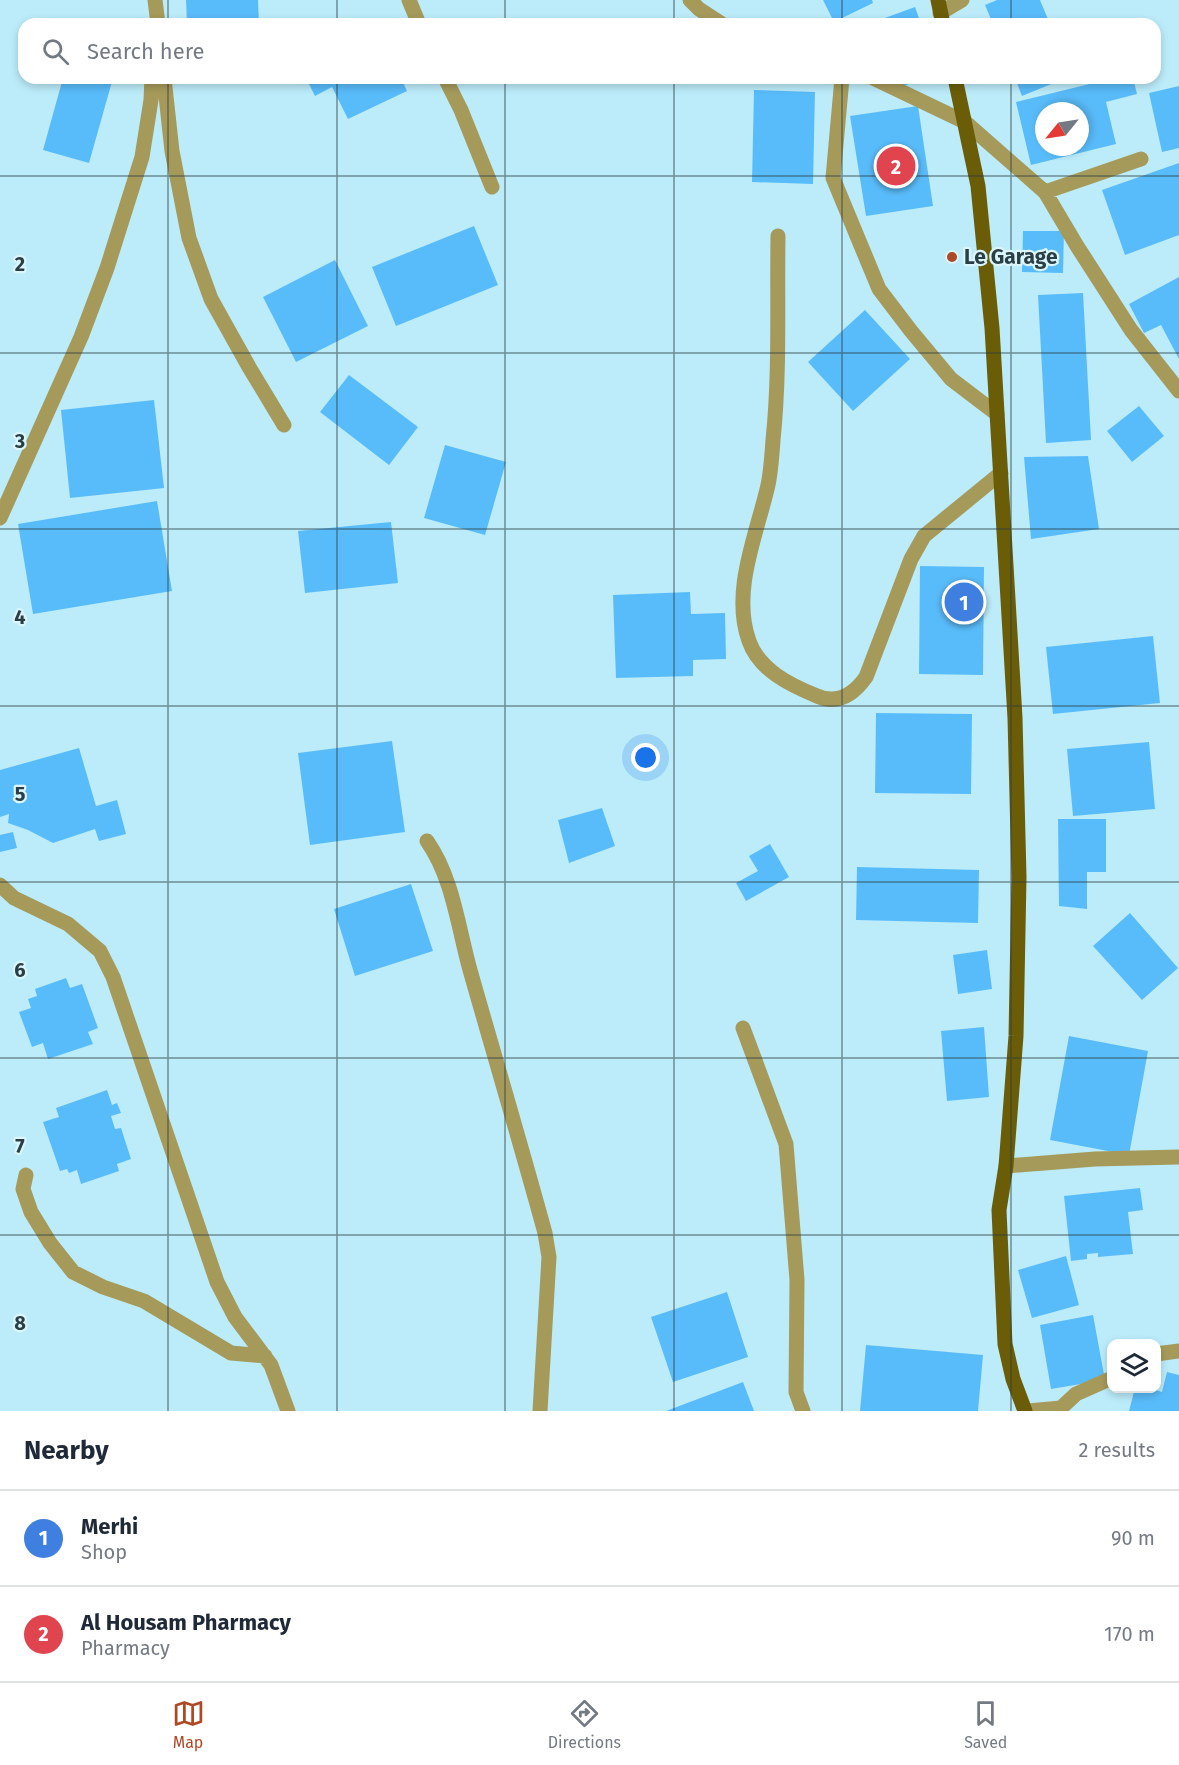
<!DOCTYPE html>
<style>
body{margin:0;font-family:"Fira Sans",sans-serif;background:#f2f2f3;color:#1f2937}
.controls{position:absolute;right:18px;bottom:18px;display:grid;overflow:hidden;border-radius:12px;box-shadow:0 3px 9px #0003}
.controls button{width:54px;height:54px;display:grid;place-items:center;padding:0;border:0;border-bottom:2px solid #e0e1e3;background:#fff;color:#1f2937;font:30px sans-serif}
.compass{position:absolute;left:1035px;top:102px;width:54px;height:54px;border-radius:50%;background:#fff;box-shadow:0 3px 9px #0003;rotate:240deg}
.you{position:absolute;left:646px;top:758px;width:21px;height:21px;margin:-15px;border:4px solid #fff;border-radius:50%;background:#1a73e8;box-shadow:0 0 0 9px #1a73e833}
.badge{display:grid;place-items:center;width:39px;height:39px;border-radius:50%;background:#af4824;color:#fff;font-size:20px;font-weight:700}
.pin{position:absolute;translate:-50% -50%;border:3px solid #fff;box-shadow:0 2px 6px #0006}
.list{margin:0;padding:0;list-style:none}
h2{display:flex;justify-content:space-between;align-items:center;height:78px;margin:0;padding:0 24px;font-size:26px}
h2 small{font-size:20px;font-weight:400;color:#747a83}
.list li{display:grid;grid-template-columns:39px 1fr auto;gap:18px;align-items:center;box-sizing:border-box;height:96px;padding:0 24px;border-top:2px solid #e0e1e3}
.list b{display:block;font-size:22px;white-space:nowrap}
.list p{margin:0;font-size:20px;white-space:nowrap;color:#747a83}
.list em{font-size:20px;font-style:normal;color:#747a83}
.icon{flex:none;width:33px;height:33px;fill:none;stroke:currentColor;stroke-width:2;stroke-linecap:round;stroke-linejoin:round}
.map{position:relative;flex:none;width:1179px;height:1411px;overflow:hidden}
.search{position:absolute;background:#fff;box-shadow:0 3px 9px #0003;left:18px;right:18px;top:18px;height:66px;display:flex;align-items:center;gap:15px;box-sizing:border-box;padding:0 21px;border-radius:18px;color:#747a83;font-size:22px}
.sheet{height:270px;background:#fff}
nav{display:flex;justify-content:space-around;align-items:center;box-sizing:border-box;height:84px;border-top:2px solid #e0e1e3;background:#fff;font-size:16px;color:#747a83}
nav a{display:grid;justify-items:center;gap:3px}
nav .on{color:#af4824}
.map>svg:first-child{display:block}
</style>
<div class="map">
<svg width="1179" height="1411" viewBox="0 0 1179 1411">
<rect width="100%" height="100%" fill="#bcecfa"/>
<!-- building -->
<path fill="#59bcfa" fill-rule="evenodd" d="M186,0H258L259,24H187Z
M823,0H872L873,3L834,22Z
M997,0H1040L1050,24H993L985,5Z
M915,7L921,24H874V22Z
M63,78H113L89,163L43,150Z
M306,78H401L407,91L348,119L332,87L315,96Z
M894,78H925L898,88Z
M1015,78H1066L1022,96Z
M1114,78H1133L1137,94L1106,102L1116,144L1031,165L1016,102ZM1044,111H1080V147H1044Z
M1179,86V148L1162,152L1149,93Z
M754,90L815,92L813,184L752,182Z
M918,106L933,206L866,216L850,116Z
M1179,163V235L1125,255L1102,190Z
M474,226L498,285L396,326L372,267Z
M1023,231H1064L1063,273L1022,272Z
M335,260L368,326L296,362L263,297Z
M1179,277V359L1161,325L1144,333L1129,304Z
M1083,293L1091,440L1046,443L1038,295Z
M865,310L910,359L853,411L808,362Z
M349,375L418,427L389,465L320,412Z
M154,400L164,488L70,498L61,410Z
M1139,406L1164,436L1132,462L1107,431Z
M445,445L506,462L485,535L424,518Z
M1088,456L1099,529L1031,539L1024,457Z
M157,501L172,591L33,614L18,524Z
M391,522L398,583L305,593L298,531Z
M920,566L984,567L983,675L919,674Z
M690,592L691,614L725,613L726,659L693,660V676L616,678L613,595Z
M1153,636L1160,703L1053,714L1046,647Z
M876,713L972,714L971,794L875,793Z
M392,741L405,832L310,845L298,753Z
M1149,742L1155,809L1073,816L1067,749Z
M79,748L96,806L117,800L126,834L99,841L95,829L53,843L28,830L8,823L9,814L0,817V770Z
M602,808L615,846L569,863L558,820Z
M1058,819H1106V872H1087V909L1059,906Z
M13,832L17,848L0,852V835Z
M770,844L789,877L746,901L736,883L758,871L749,856Z
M857,867L979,870L978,923L856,920Z
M411,884L433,951L355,976L334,909Z
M1130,913L1178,968L1142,1000L1093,946Z
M987,950L992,989L958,994L953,955Z
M66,978L70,988L82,984L98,1028L88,1032L93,1044L48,1059L43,1043L32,1047L19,1012L31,1008L28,999L37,996L35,989Z
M984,1027L989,1097L947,1101L941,1031Z
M1069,1036L1148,1051L1129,1155L1050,1140Z
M107,1090L112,1105L117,1103L121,1113L111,1116L115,1129L121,1128L131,1159L117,1164L119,1171L81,1184L77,1170L69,1173L67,1169L60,1171L43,1122L59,1117L56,1108Z
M1140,1188L1143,1210L1128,1212L1133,1254L1098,1257V1253L1087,1254V1259L1071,1261L1064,1196Z
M1066,1256L1079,1305L1032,1318L1018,1270Z
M727,1292L748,1357L673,1382L651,1317Z
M1093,1315L1105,1380L1051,1389L1040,1325Z
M866,1345L983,1355L978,1411H860Z
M1167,1372L1179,1375V1411H1129L1135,1388H1150L1162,1392Z
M743,1382L754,1411H666Z"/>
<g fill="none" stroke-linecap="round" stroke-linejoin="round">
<!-- minor -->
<path stroke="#a69a5b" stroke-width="15" d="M155,0L158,24
M409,0L419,24
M690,0L699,9L722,24
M940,13L962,0
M164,78L172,151L189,238L211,299L249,367L284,425
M445,78L461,110L492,187
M842,78L833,178L879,289L911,331L951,379L997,414
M873,78L965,122L1045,192L1077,246L1131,330L1179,391
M1045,192L1141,159
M778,236C777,304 780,373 773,440C772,455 771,471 768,485C757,534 731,591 749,641C759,670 790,685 817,696C838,705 854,694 866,677L911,559L924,536L1001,473
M0,518L81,337L107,268L142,157L151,100L152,78
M427,841C453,878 458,927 470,970C495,1058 521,1145 545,1233L549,1257L540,1411
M0,885L14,898L68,924L100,951L113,977L217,1282L235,1317L271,1365L288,1411
M743,1028L786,1144L797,1280L796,1392L803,1411
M1006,1166L1095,1159L1179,1157
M26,1175L23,1189L31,1212L50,1243L73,1272L103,1287L144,1301L231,1353L265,1356
M1156,1354L1179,1351
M1028,1411L1061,1408L1076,1394L1112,1378"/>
<!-- major -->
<path stroke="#6b5d07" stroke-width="15" d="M938,0L943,24
M955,78L978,186L992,328L1015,718L1019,877L1016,1036L1006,1166L999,1210L1005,1344L1013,1379L1025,1411"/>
</g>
<!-- grid -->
<path fill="none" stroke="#2b3e44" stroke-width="1.5" stroke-opacity="0.55" d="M168,0V24M337,0V24M505,0V24M674,0V24M842,0V24M1011,0V24M168,78V1411M337,78V1411M505,78V1411M674,78V1411M842,78V1411M1011,78V1411M0,176H1179M0,353H1179M0,529H1179M0,706H1179M0,882H1179M0,1058H1179M0,1235H1179"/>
<!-- markers -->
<circle fill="#af4824" stroke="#d9f5fe" stroke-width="2" cx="952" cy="257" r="6"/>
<g text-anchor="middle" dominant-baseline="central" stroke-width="4.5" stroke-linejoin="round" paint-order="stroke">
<!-- poi labels -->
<g font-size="21" font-weight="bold" fill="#2b3e44" stroke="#d9f5fe" text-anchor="start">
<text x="964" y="257">Le Garage</text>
</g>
</g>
<g font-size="20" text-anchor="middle" font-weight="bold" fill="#2b3e44" stroke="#d9f5fe" stroke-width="4.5" stroke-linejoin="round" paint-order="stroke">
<text x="20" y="271">2</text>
<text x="20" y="448">3</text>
<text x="20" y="624">4</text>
<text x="20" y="801">5</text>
<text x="20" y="977">6</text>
<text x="20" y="1153">7</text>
<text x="20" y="1330">8</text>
</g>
</svg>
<div class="controls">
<button><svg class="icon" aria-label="layers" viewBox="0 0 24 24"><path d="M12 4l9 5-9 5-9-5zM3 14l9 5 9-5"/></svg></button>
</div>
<svg class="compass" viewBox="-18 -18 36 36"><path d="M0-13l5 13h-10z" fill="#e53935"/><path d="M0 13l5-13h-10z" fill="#747a83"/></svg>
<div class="you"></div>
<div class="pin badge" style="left:964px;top:602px;background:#3f7fe0">1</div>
<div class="pin badge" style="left:896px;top:166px;background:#e0444e">2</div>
<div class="search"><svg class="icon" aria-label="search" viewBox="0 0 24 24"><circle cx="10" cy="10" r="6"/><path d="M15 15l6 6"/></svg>Search here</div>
</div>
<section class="sheet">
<h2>Nearby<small>2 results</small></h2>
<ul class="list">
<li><span class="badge" style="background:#3f7fe0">1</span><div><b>Merhi</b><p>Shop</p></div><em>90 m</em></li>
<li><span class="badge" style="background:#e0444e">2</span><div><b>Al Housam Pharmacy</b><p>Pharmacy</p></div><em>170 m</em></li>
</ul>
</section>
<nav>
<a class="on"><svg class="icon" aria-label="map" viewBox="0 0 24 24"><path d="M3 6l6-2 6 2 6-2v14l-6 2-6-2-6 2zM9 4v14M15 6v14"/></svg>Map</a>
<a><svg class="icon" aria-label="directions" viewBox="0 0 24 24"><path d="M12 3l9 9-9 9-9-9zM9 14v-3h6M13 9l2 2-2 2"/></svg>Directions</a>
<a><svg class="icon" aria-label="saved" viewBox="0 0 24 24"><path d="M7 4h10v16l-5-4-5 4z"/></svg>Saved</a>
</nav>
